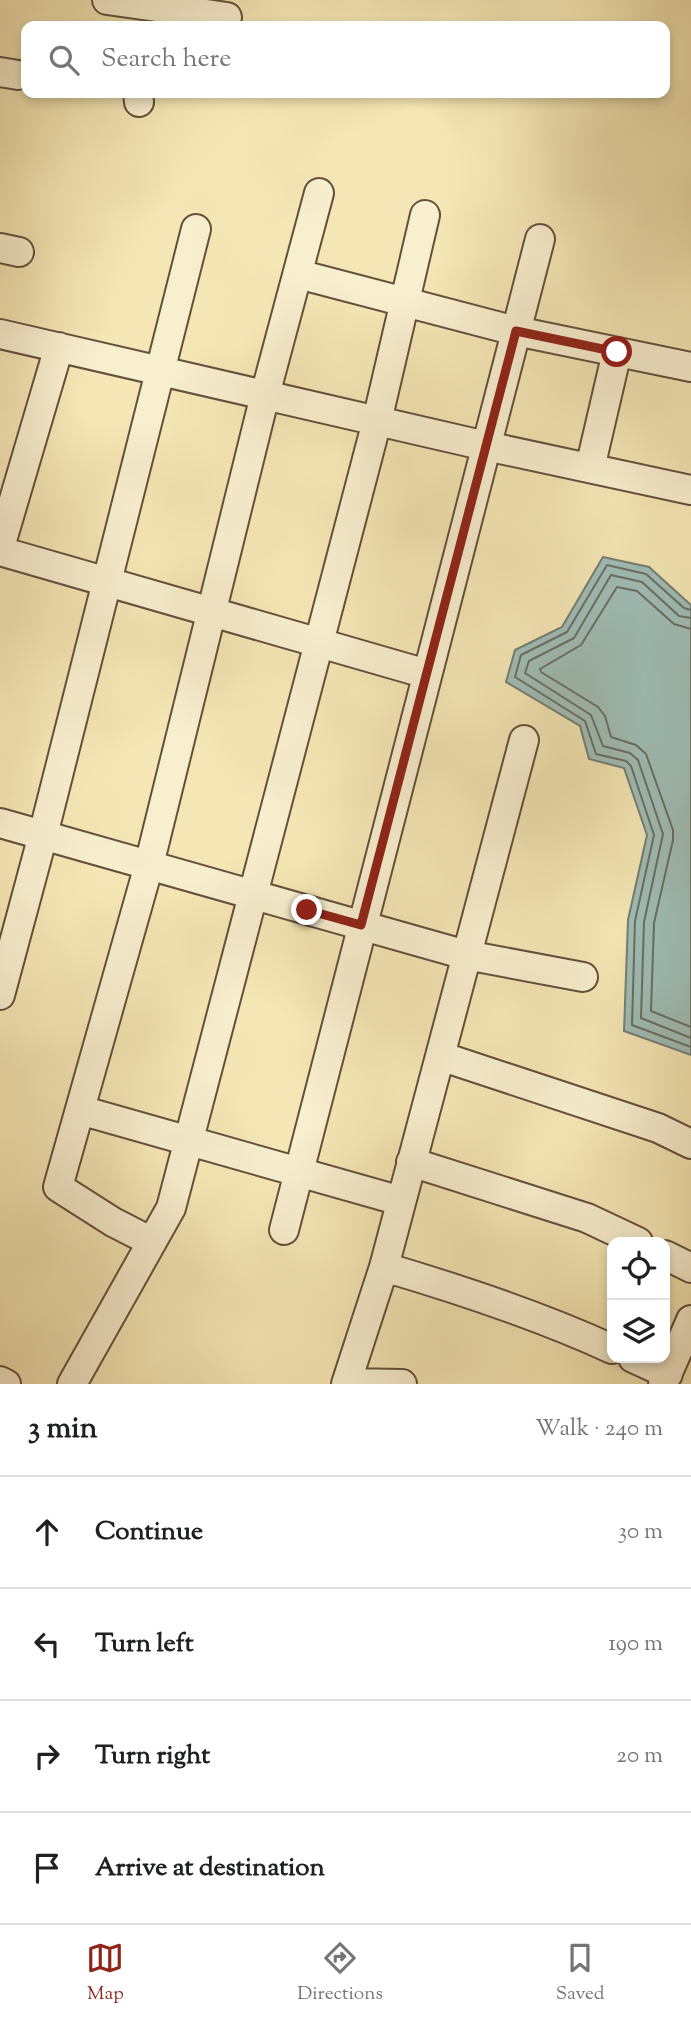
<!DOCTYPE html>
<meta charset="utf-8">
<style>
body{margin:0;font-family:"Sorts Mill Goudy",serif;background:#f6f6f6;color:#202124}
.controls{position:absolute;right:21px;bottom:21px;display:grid;overflow:hidden;border-radius:14px;box-shadow:0 4px 10px #0003}
.controls button{width:63px;height:63px;display:grid;place-items:center;padding:0;border:0;border-bottom:2px solid #e0e0e0;background:#fff;color:#202124;font:35px sans-serif}
.stop{position:absolute;width:21px;height:21px;margin:-16px;border:5px solid #8f2418;border-radius:50%;background:#fff}
.stop.end{background:#8f2418;border-color:#fff;box-shadow:0 2px 7px #0008}
.list{margin:0;padding:0;list-style:none}
h2{display:flex;justify-content:space-between;align-items:center;height:91px;margin:0;padding:0 28px;font-size:30px}
h2 small{font-size:23px;font-weight:400;color:#757577}
.list li{display:grid;grid-template-columns:46px 1fr auto;gap:21px;align-items:center;box-sizing:border-box;height:112px;padding:0 28px;border-top:2px solid #e0e0e0}
.list b{display:block;font-size:26px;white-space:nowrap}
.list em{font-size:23px;font-style:normal;color:#757577}
.icon{flex:none;width:38px;height:38px;fill:none;stroke:currentColor;stroke-width:2;stroke-linecap:round;stroke-linejoin:round}
.map{position:relative;flex:none;width:691px;height:1384px;overflow:hidden}
.search{position:absolute;background:#fff;box-shadow:0 4px 10px #0003;left:21px;right:21px;top:21px;height:77px;display:flex;align-items:center;gap:18px;box-sizing:border-box;padding:0 24px;border-radius:14px;color:#757577;font-size:26px}
.sheet{height:539px;background:#fff}
nav{display:flex;justify-content:space-around;align-items:center;box-sizing:border-box;height:98px;border-top:2px solid #e0e0e0;background:#fff;font-size:19px;color:#757577}
nav a{display:grid;justify-items:center;gap:4px}
nav .on{color:#8f2418}
.map>svg:first-child{display:block}
</style>
<div class="map">
<svg width="691" height="1384" viewBox="0 0 691 1384">
<rect width="100%" height="100%" fill="#f5e7b5"/>
<filter id="stains"><feTurbulence type="fractalNoise" baseFrequency=".00286" numOctaves="4"/><feColorMatrix values="0 0 0 0 .2 0 0 0 0 .09 0 0 0 0 .02 0 0 0 .5 -.17"/></filter>
<radialGradient id="worn" r=".72"><stop offset=".6" stop-color="#630" stop-opacity="0"/><stop offset="1" stop-color="#630" stop-opacity=".3"/></radialGradient>
<!-- water -->
<path fill="#9fbeb7" stroke="#747e75" stroke-width="2" d="M603,557L649,567L691,605V1055L624,1031L628,920L647,835L624,768L589,759L580,726L506,682L515,650L562,627Z"/>
<g fill="none" stroke-linecap="round" stroke-linejoin="round">
<!-- shore -->
<path stroke="#696e64" stroke-width="2" d="M691,610L684,608L646,574L607,565L567,632L521,655L515,677L585,721L596,754L626,761L631,766L654,835L635,921L632,1025L691,1047
M691,618L679,616L642,582L611,575L574,638L529,661L525,673L591,715L603,746L630,753L638,760L663,834L644,922L641,1018L691,1038
M691,629L674,624L637,591L617,587L581,645L540,669L541,672L598,707L605,716L611,737L636,745L646,754L673,830V840L654,923L651,1011L691,1027"/>
<!-- minor casing -->
<g stroke="#64503b" stroke-width="32">
<path id="minor" d="M107,0L227,17
M0,72L18,75
M138,93L139,102
M0,248L19,252
M298,274L516,331L691,367
M0,334L486,446L691,490
M590,468L617,352
M0,547L59,347
M0,551L427,674
M0,823L466,955L583,977
M0,995L43,835L196,229
M440,1056L658,1128L691,1144
M80,1110L401,1201
M411,1162L587,1218L638,1242
M284,1230L540,239
M152,1242L113,1222L58,1187L149,865L265,395L319,193
M665,1255L691,1268
M384,1267C462,1290 538,1315 612,1349
M633,1358L668,1374
M0,1381L6,1384
M347,1383L402,1384
M72,1384L171,1208L377,421L425,215
M346,1384L384,1267L524,740
M663,1384L691,1320"/>
</g>
<!-- minor -->
<use href="#minor" stroke="#f8efcf" stroke-width="28"/>
</g>
<g fill="none" stroke-linecap="round" stroke-linejoin="round">
<!-- route -->
<path stroke="#8f2418" stroke-width="9" d="M307,910L361,925L516,331L617,352"/>
</g>
<rect width="100%" height="100%" filter="url(#stains)"/>
<rect width="100%" height="100%" fill="url(#worn)"/>
</svg>
<div class="controls">
<button><svg class="icon" aria-label="locate" viewBox="0 0 24 24"><circle cx="12" cy="12" r="6"/><path d="M12 2v4M12 18v4M2 12h4M18 12h4"/></svg></button>
<button><svg class="icon" aria-label="layers" viewBox="0 0 24 24"><path d="M12 4l9 5-9 5-9-5zM3 14l9 5 9-5"/></svg></button>
</div>
<div class="stop" style="left:617px;top:352px"></div>
<div class="stop end" style="left:307px;top:910px"></div>
<div class="search"><svg class="icon" aria-label="search" viewBox="0 0 24 24"><circle cx="10" cy="10" r="6"/><path d="M15 15l6 6"/></svg>Search here</div>
</div>
<section class="sheet">
<h2>3 min<small>Walk · 240 m</small></h2>
<ul class="list">
<li><svg class="icon" aria-label="ahead" viewBox="0 0 24 24"><path d="M12 20V5M6 11l6-6 6 6"/></svg><div><b>Continue</b></div><em>30 m</em></li>
<li><svg class="icon" aria-label="left" viewBox="0 0 24 24"><path d="M17 20v-9H6M10 6l-5 5 5 5"/></svg><div><b>Turn left</b></div><em>190 m</em></li>
<li><svg class="icon" aria-label="right" viewBox="0 0 24 24"><path d="M7 20v-9h11M14 6l5 5-5 5"/></svg><div><b>Turn right</b></div><em>20 m</em></li>
<li><svg class="icon" aria-label="arrive" viewBox="0 0 24 24"><path d="M6 21V4h12l-3 4 3 4H6"/></svg><div><b>Arrive at destination</b></div></li>
</ul>
</section>
<nav>
<a class="on"><svg class="icon" aria-label="map" viewBox="0 0 24 24"><path d="M3 6l6-2 6 2 6-2v14l-6 2-6-2-6 2zM9 4v14M15 6v14"/></svg>Map</a>
<a><svg class="icon" aria-label="directions" viewBox="0 0 24 24"><path d="M12 3l9 9-9 9-9-9zM9 14v-3h6M13 9l2 2-2 2"/></svg>Directions</a>
<a><svg class="icon" aria-label="saved" viewBox="0 0 24 24"><path d="M7 4h10v16l-5-4-5 4z"/></svg>Saved</a>
</nav>
